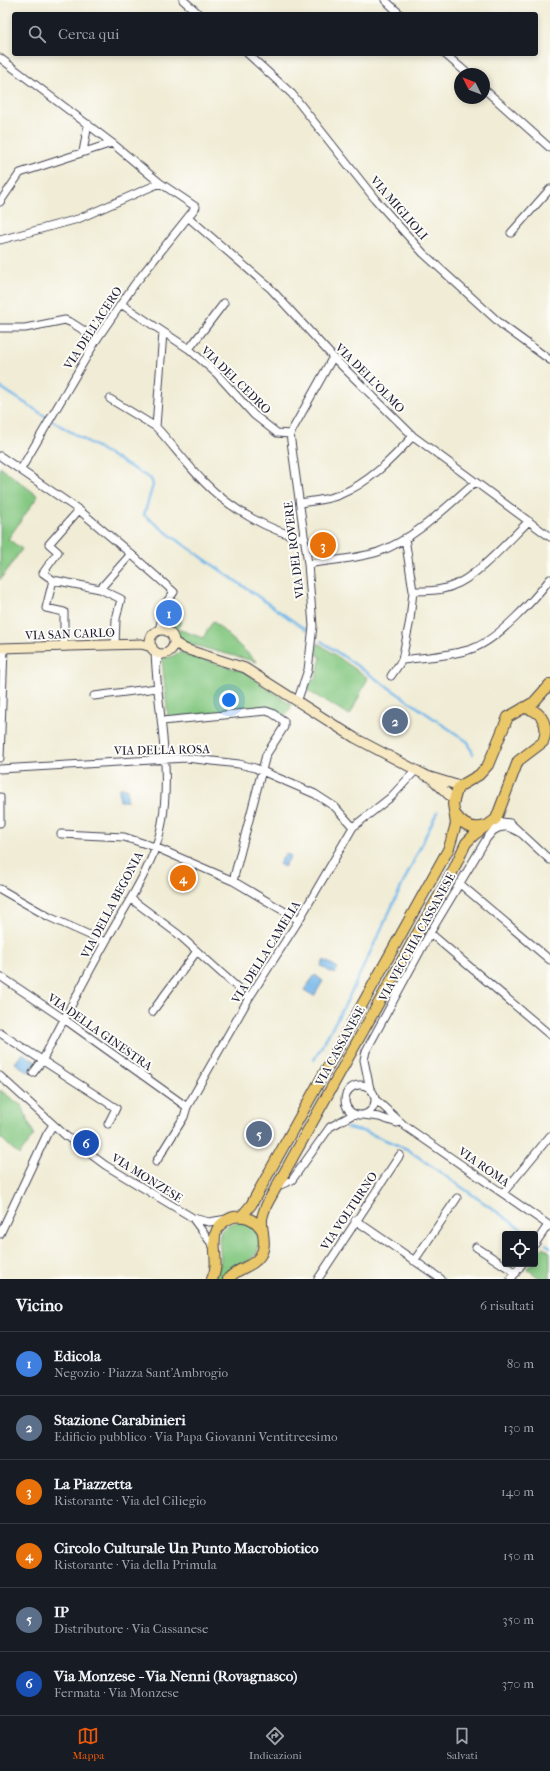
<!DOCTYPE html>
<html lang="it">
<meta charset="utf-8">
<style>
body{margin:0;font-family:"IM FELL French Canon",serif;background:#20242c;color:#f1f3f6}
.controls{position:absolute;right:12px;bottom:12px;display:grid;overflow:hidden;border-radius:4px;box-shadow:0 2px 6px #0003}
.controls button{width:36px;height:36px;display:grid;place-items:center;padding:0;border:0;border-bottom:1px solid #363941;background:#171b24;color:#f1f3f6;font:20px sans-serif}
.compass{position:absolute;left:454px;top:68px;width:36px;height:36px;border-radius:50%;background:#171b24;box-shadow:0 2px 6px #0003;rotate:312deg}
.you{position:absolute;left:229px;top:700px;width:14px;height:14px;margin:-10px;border:3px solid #fff;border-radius:50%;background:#1a73e8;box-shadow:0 0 0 6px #1a73e833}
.badge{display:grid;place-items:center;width:26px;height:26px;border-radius:50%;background:#ea580c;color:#fff;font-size:13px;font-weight:700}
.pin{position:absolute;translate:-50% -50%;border:2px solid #fff;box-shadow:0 1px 4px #0006}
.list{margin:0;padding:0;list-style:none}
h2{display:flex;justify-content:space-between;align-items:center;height:52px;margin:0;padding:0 16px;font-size:17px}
h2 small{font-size:13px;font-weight:400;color:#9ea1a6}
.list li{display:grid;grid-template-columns:26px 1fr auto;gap:12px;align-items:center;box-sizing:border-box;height:64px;padding:0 16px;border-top:1px solid #363941}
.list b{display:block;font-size:15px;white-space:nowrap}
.list p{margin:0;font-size:13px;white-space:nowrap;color:#9ea1a6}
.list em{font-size:13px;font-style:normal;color:#9ea1a6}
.icon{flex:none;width:22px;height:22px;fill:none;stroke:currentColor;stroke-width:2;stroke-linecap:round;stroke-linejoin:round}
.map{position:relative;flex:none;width:550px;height:1279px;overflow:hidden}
.search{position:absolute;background:#171b24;box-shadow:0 2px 6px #0003;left:12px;right:12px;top:12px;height:44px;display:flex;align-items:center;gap:10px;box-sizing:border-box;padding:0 14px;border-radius:4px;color:#9ea1a6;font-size:15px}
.sheet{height:436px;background:#171b24}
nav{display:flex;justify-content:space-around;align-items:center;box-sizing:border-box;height:56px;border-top:1px solid #363941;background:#171b24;font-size:11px;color:#9ea1a6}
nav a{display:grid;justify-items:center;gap:2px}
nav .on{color:#ea580c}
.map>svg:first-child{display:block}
</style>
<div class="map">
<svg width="550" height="1279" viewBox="0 0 550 1279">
<rect width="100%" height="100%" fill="#fdfcf7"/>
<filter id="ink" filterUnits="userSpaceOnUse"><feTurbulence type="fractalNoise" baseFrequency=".025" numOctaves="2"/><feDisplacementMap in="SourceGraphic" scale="8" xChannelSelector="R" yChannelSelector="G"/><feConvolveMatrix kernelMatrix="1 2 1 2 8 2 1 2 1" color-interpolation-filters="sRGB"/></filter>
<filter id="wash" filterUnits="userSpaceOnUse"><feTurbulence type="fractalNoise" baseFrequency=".012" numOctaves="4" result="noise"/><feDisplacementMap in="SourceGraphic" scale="16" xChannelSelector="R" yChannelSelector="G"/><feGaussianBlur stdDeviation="0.9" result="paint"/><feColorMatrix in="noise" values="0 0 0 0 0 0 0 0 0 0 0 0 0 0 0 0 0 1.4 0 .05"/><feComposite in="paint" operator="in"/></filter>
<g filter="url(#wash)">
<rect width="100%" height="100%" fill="#f0ecd5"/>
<!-- green -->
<path fill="#84c881" stroke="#53755e" d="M0,467L38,496L8,539L22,549L0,580Z
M170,609L176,611L173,616L181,621L178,629L203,638L213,621L257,662L178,641L176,632L166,623Z
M318,643L368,678L350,715L308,691L311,680L316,678L321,657L316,654Z
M179,652L245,672L292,705L285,717L274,710L260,708L168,718L162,659L173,656Z
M0,1090L22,1106L34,1135L19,1155L0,1137Z
M238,1222L249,1224L255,1228L260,1242L257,1253L249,1261L236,1266L224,1279H214C216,1274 219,1270 220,1265C224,1247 208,1228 238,1222Z
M543,1247L550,1252V1279H541L527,1269L530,1264H535V1258Z"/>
<!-- water -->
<path fill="#74b7ea" stroke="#4b6c92" d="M119,788H127V801H120Z
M286,853L291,856L284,867L279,864Z
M324,960L338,968L334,974L321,966Z
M315,975L323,981L314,996L304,990Z
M23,1053L36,1062L28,1072L15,1063Z"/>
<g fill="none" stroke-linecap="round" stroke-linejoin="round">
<!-- stream -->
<path stroke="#74b7ea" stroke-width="2.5" d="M0,387L59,425L151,479L153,485L144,515L170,535L306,630
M321,641L468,742L473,754
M314,1060L346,1003L437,812
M347,1128L366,1132L407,1149L527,1233
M546,1244L550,1247"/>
</g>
</g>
<g filter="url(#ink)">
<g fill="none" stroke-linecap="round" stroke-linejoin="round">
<!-- street casing -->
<g stroke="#414052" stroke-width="9">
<path id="street" d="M183,0L199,14
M385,0L400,14
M248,54L292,94L375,199L423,253L502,325L550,360
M445,54L468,74
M0,58L112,143L160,183L196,207L134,285L97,339L21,469
M484,89L550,148
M83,152L88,124
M0,202L20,173L112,143
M189,218L270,288L333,357L413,436L550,537
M511,233L550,189
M0,240L78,219L160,183
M121,304L189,349L217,374L254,415L277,433L290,434
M0,328H25L65,320L72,323L97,339
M163,332L156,427C173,445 187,465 204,482C230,509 269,531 305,539
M189,349L224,303
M110,399L156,427
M0,456L79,510L131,554L174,592L166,603L159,630
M300,503C313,501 327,500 339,495C369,483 392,459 413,436
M308,564C331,560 356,559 378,552C413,540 448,506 475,482
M53,580L43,573L58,552L49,544L79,510
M100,589L121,599L116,619L115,645
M413,591C426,591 440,591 452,586C476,578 510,539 529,521
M64,647V612L46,608L53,580L100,589L131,554
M402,660C424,657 453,656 474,648C499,638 534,600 550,579
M157,664L158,658L163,654
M391,676L402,660L410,620L413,591L405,538
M94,696L157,688
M297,702L308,670L313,626L308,564L290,434L333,357
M162,721L266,711L272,713L284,721V727L266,755L233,881
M0,758L4,648
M0,769L186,758L239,764L255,768L315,794L335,807L353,827
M0,797V823
M494,821L510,823L550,860
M61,834L124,837L155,847L233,881L299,920
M459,883L550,960
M0,889L49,917L105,942
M131,899L178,934L249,998
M430,933L550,1035
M0,976L64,1019L187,1107
M152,1012L197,951
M0,1033L116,1108L108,1124
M33,1073L42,1061C63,1022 83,982 105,943C125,906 155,865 162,823C172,766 157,709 155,651
M0,1076L66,1136L105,1165L193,1218L209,1222L227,1219
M345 1100a15 15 0 1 1 30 0a15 15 0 1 1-30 0Z
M370,1089L364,1060L366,1051L430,933L487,838L493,831C504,823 512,828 522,834
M375,1099L405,1126L550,1226
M363,1115L379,1117L397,1123
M156,1162L184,1117L187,1107L249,998L299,920L353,827L391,797L416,770
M276,1187L292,1180L330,1127L354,1114
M503,1193L550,1136
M194,1220L214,1247
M355,1220L441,1279
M0,1234L47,1134L53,1125
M535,1244L548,1225
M476,1247L516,1273
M414,1261L457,1198
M318,1279L400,1155
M511,1279L522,1264"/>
</g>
<!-- secondary casing -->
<g stroke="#414052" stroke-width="11">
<path id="secondary" d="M150 642a12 12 0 1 1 24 0a12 12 0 1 1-24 0Z
M174,642L185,649L245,668L355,738L427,776L460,786
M0,648L141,644L152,647
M433,780L453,799"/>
</g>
<!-- primary casing -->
<g stroke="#414052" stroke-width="12">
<path id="primary" d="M456,815C463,825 472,830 485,826
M241,1217L251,1205L449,848L456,824L453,804L457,790L460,786L479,775L488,765L508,717L534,702L550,684
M212,1279C223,1258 203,1233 227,1220C233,1216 241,1216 248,1218C255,1221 260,1226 263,1232
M228,1279C238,1267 252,1268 260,1256C268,1244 261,1232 262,1219C263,1213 265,1208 268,1202L412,943L452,873L466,843L474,835L496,819L518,761L543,742C550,725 541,709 523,708"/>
</g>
<!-- street -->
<use href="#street" stroke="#fff" stroke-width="7"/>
<!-- secondary -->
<use href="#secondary" stroke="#f7e9c3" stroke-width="9"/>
<!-- primary -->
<use href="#primary" stroke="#eac769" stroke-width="10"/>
</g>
</g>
<g text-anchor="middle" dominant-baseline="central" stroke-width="4" stroke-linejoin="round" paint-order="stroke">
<!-- street labels -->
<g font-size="12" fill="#22223b" stroke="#fdfcf7">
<text transform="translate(399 208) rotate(49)">VIA MIGLIOLI</text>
<text transform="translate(93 328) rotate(-57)">VIA DELL'ACERO</text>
<text transform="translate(370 378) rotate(45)">VIA DELL'OLMO</text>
<text transform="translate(236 380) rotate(44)">VIA DEL CEDRO</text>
<text transform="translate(294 550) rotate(-97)">VIA DEL ROVERE</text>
<text transform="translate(70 634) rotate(-2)">VIA SAN CARLO</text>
<text transform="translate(162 750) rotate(-1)">VIA DELLA ROSA</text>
<text transform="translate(112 905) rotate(-62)">VIA DELLA BEGONIA</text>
<text transform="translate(417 937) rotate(-61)">VIA VECCHIA CASSANESE</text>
<text transform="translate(266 952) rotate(-58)">VIA DELLA CAMELIA</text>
<text transform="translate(100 1032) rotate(35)">VIA DELLA GINESTRA</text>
<text transform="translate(340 1046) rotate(-61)">VIA CASSANESE</text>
<text transform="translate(484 1167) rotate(35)">VIA ROMA</text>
<text transform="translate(147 1178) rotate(32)">VIA MONZESE</text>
<text transform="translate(349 1211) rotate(-56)">VIA VOLTURNO</text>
</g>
</g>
</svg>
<div class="controls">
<button><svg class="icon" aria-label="locate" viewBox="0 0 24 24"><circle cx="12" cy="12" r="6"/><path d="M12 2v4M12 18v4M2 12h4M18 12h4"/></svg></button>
</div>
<svg class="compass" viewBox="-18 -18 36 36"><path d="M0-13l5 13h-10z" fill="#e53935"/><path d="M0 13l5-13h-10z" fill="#9ea1a6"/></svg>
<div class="you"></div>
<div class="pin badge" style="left:169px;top:613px;background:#3f7fe0">1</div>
<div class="pin badge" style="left:395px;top:721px;background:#5c6f8a">2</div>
<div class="pin badge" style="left:323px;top:545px;background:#e8710a">3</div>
<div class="pin badge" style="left:183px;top:878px;background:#e8710a">4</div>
<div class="pin badge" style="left:259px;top:1134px;background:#5c6f8a">5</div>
<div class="pin badge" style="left:86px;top:1143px;background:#1a4fb4">6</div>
<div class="search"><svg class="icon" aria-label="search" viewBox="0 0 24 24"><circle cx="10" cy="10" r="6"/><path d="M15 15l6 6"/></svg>Cerca qui</div>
</div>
<section class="sheet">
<h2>Vicino<small>6 risultati</small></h2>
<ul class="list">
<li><span class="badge" style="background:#3f7fe0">1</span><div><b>Edicola</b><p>Negozio · Piazza Sant'Ambrogio</p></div><em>80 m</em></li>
<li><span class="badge" style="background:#5c6f8a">2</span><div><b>Stazione Carabinieri</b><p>Edificio pubblico · Via Papa Giovanni Ventitreesimo</p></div><em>130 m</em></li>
<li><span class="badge" style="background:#e8710a">3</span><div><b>La Piazzetta</b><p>Ristorante · Via del Ciliegio</p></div><em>140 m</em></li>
<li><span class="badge" style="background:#e8710a">4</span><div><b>Circolo Culturale Un Punto Macrobiotico</b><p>Ristorante · Via della Primula</p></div><em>150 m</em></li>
<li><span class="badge" style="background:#5c6f8a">5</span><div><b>IP</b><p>Distributore · Via Cassanese</p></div><em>350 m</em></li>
<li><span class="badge" style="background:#1a4fb4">6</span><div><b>Via Monzese - Via Nenni (Rovagnasco)</b><p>Fermata · Via Monzese</p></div><em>370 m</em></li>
</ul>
</section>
<nav>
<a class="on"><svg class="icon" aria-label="map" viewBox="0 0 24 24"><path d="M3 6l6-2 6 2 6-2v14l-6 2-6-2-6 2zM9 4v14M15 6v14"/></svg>Mappa</a>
<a><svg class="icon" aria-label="directions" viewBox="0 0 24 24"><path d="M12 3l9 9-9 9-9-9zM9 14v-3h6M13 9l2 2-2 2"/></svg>Indicazioni</a>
<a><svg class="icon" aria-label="saved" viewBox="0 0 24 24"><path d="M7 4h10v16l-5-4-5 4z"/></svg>Salvati</a>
</nav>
